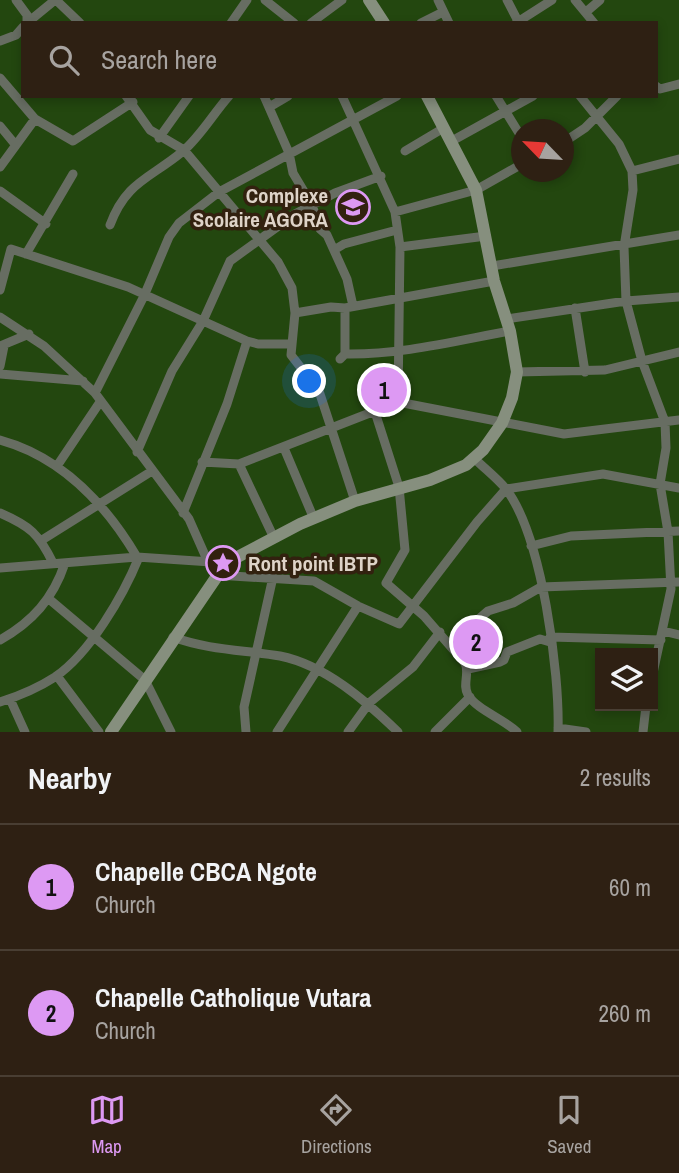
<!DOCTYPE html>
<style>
body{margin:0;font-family:"Archivo Narrow",sans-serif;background:#3a2d21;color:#f1f3f6}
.controls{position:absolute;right:21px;bottom:21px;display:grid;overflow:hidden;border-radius:0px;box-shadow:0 4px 10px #0003}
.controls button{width:63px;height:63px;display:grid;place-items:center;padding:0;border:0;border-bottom:2px solid #493e33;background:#2e2013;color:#f1f3f6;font:35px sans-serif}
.compass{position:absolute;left:511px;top:119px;width:63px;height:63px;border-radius:50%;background:#2e2013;box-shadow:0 4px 10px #0003;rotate:295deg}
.you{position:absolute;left:310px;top:382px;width:24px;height:24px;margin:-18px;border:5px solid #fff;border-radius:50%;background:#1a73e8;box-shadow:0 0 0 10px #1a73e833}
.badge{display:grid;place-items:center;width:46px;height:46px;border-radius:50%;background:#dd99f3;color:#111;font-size:23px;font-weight:700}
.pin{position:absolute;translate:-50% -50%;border:4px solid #fff;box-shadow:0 2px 7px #0006}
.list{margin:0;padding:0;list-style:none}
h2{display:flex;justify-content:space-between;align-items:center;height:91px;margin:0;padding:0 28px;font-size:30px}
h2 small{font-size:23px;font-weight:400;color:#a7a3a0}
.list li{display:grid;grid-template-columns:46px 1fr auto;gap:21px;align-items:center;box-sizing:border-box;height:126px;padding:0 28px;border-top:2px solid #493e33}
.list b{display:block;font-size:26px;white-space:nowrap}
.list p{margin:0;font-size:23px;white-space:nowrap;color:#a7a3a0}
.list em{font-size:23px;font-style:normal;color:#a7a3a0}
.icon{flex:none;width:38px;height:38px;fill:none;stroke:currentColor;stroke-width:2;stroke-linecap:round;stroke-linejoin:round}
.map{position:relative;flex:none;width:679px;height:732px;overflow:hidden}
.search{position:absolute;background:#2e2013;box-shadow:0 4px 10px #0003;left:21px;right:21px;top:21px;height:77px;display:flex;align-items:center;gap:18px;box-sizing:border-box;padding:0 24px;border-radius:0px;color:#a7a3a0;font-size:26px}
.sheet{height:343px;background:#2e2013}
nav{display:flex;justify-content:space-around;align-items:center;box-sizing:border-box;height:98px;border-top:2px solid #493e33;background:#2e2013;font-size:19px;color:#a7a3a0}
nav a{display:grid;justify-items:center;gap:4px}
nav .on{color:#dd99f3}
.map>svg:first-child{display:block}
</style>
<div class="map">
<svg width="679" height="732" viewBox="0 0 679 732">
<rect width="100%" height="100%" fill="#3d2b19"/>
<!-- green -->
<path fill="#23470f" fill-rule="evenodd" d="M0,0H679V732H0ZM23,23H656V96H23ZM522,130H564V172H522ZM600,653H653V706H600Z"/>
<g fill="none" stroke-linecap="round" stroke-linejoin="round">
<!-- street -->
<path stroke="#676d62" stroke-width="9" d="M16,0L27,15V23
M56,0L80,23
M265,0L294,23
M438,0L449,23
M507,0L519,23
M575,0L594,23
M586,12L600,0
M27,23L55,0
M231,23L247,0
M311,23L342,0
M421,23L443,12
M516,23L552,0
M0,41L16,35L23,27
M0,78L35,119L73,141L133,102
M656,86L660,89L679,84
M126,96L150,130L184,150L278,262L292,288L295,313L291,355L319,391L355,501
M264,96L289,153L293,173L312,205L320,229L327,235L347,279L353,306
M342,96L395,212L400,247L398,402
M496,96L522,138
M580,96L619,144L632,171L633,190L624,247L626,301L642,361L665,422L666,448L660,484L668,532L671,589L653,673
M271,106L288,96
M0,126L14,143
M159,138L189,96
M450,142L533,96
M564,142L585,128L617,96
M405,151L442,129
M0,167L35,119
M632,171L679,159
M0,191L46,224
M395,212L476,190L522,164
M110,225C126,182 149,179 182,152C200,137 213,114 229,96
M400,247L486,236
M334,250L344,244L397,230
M26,254L73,174
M492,266L679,235
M0,290L11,249L128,287L247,341L258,344H290
M575,308L585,372
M295,313L331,307L345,308L494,281
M0,317L44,346L95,393L189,519L208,562
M506,319L626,301L679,297
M0,346L29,334
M345,354V308
M340,359L345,354C400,355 455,341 510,331
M0,366L4,346
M517,372L605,370L679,352
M0,374L83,381
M95,393L144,296L169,237L179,223L219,192L397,96
M375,412L399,487L405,550L386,583L424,616L465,663C470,673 462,685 468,695C477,710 504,719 517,732
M0,440C62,457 105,503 137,557
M284,448L314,519
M137,452L172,371L203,321L230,261L295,214L335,193L381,176
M475,459C485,469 497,478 506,489C542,536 560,673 558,732
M202,462L239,464L398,402L564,434L679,420
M239,464L274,538
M57,466L100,402
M0,513C30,526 39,534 53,563
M183,513L227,404L247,341
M42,540L152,471
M531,546L571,536L679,531
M0,568L137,557L226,563
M216,575L314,581L358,606L399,624L477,522L506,489L603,474L679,488
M49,599L145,680L171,732
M663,631L679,635
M173,637C208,650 244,650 280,656C325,665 366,701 398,732
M550,637L661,640
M0,640C32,622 53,599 65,563
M450,644L488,611L513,603L541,587L679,582
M468,669L500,662L504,660L507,652L540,639L550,642
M57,676L99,732
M10,699L25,732
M0,702C19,696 38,688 55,677C90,653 123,596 139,557
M558,728L586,732
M246,732L244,707L273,577
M277,732L358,606
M348,732L369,703L413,667L440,632
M435,732L470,697
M643,732L646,706"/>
<!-- secondary -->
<path stroke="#868f7e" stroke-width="12" d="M369,0L384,23
M111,732L226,563L300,524L355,501L430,480L466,465L483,450L502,423L512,398L517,372L510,331L494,281L476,190L427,96"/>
</g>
<!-- icons -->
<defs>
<g id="school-ring" transform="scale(1.75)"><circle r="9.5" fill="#32210f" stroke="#dd99f3" stroke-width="1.5"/><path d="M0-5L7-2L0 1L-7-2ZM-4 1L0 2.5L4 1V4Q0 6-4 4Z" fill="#dd99f3"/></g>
<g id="sight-ring" transform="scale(1.75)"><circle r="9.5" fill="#32210f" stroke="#dd99f3" stroke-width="1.5"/><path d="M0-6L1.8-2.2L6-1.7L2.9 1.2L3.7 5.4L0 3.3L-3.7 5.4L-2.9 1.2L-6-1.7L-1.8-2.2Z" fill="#dd99f3"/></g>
</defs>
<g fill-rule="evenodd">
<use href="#school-ring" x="353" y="207"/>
<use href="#sight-ring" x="223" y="563"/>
</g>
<g text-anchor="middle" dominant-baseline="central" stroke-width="7" stroke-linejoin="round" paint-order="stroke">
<!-- poi labels -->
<g font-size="21" font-weight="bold" fill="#ded3c8" stroke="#32210f" text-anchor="end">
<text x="328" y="195">Complexe<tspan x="328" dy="24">Scolaire AGORA</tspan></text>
<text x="248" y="563" text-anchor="start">Ront point IBTP</text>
</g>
</g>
</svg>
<div class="controls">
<button><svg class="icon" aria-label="layers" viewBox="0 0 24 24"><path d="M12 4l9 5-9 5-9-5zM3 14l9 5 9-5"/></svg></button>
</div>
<svg class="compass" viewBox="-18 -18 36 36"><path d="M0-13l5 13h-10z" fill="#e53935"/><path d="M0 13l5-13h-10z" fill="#a7a3a0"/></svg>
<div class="you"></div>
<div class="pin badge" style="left:384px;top:390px">1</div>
<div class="pin badge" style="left:476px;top:642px">2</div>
<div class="search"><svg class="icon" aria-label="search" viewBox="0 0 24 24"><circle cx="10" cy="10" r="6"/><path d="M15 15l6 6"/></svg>Search here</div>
</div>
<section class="sheet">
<h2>Nearby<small>2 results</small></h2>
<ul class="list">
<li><span class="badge">1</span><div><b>Chapelle CBCA Ngote</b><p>Church</p></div><em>60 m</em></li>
<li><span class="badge">2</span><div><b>Chapelle Catholique Vutara</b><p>Church</p></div><em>260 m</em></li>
</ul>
</section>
<nav>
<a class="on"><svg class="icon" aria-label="map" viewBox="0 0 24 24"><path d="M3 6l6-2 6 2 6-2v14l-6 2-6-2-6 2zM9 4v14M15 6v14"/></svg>Map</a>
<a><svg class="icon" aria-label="directions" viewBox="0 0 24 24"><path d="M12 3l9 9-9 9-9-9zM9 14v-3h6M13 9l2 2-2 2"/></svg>Directions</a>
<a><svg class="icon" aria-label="saved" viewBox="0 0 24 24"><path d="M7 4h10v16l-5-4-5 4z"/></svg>Saved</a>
</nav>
